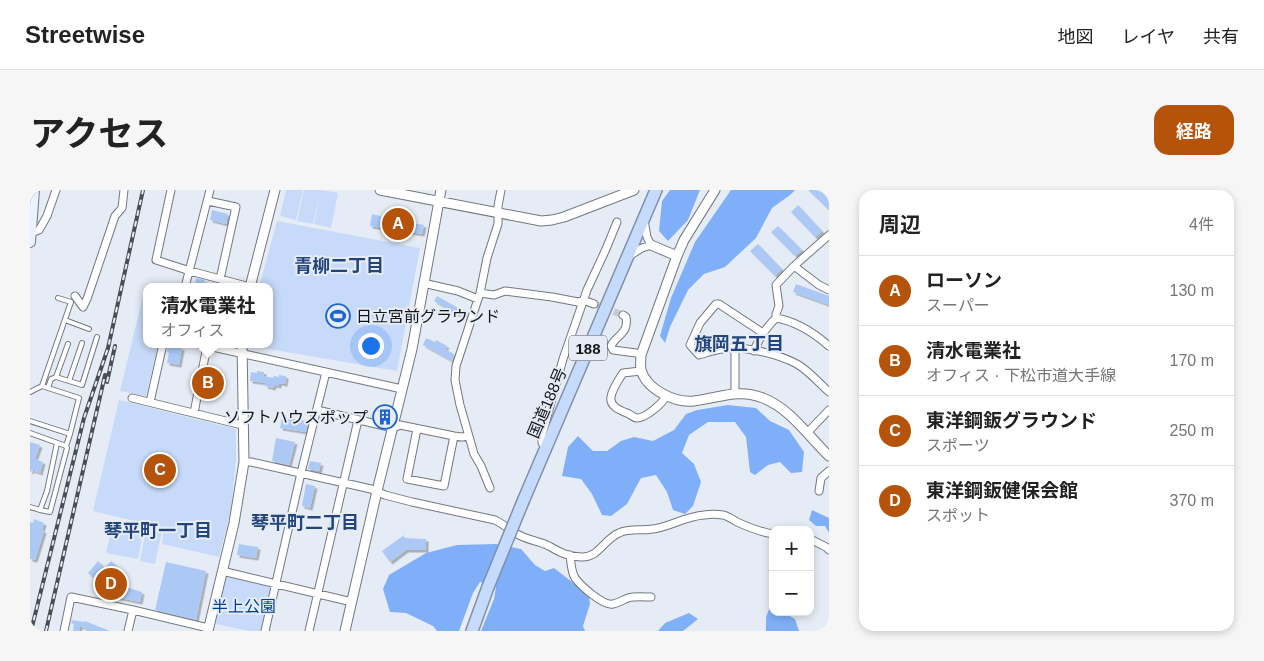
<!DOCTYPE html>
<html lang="ja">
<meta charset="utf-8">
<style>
body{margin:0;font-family:Helvetica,"Noto Sans JP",sans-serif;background:#f6f6f6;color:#222}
.controls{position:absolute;right:15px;bottom:15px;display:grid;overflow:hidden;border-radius:10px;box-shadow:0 2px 8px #0003}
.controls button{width:45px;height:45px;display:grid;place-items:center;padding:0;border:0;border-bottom:1px solid #e0e0e0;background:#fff;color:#222;font:25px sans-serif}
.you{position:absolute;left:340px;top:155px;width:18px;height:18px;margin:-12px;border:4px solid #fff;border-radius:50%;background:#1a73e8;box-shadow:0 0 0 8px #1a73e833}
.badge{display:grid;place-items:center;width:32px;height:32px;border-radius:50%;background:#b45309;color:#fff;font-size:16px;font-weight:700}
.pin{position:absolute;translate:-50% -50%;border:2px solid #fff;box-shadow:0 1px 5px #0006}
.popup{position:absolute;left:113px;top:93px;width:130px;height:65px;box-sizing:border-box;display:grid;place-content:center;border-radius:10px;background:#fff;filter:drop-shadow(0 1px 4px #0005);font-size:16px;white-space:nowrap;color:#767676}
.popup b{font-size:19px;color:#222}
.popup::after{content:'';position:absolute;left:50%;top:100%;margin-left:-10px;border:10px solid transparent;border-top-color:#fff}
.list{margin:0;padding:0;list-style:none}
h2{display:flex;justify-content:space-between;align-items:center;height:65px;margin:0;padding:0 20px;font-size:21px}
h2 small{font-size:16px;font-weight:400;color:#767676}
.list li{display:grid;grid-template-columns:32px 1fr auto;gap:15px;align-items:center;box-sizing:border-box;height:70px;padding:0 20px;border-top:1px solid #e0e0e0}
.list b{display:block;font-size:19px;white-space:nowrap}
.list p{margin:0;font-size:16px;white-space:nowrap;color:#767676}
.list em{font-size:16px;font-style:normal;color:#767676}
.map{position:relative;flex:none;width:799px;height:441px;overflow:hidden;border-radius:15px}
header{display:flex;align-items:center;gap:30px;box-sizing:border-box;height:70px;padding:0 25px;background:#fff;border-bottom:1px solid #e0e0e0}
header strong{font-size:24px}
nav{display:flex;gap:28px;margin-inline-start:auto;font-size:18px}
.intro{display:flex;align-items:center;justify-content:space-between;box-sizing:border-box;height:120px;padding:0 30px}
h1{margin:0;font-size:35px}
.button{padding:12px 22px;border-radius:15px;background:#b45309;color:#fff;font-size:18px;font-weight:700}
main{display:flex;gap:30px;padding:0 30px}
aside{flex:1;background:#fff;border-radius:15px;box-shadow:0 2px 8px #0003}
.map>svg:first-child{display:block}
</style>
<header>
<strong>Streetwise</strong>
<nav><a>地図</a><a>レイヤ</a><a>共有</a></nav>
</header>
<div class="intro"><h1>アクセス</h1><a class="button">経路</a></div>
<main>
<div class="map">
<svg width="799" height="441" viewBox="0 0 799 441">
<defs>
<filter id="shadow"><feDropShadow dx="2.5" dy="2.5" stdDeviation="0" flood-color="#0004"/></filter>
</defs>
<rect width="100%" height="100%" fill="#e6ecf5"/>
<!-- green -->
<path fill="#c7daf9" d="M256,0H273L266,30L250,26Z
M274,0H291L283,34L267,31Z
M291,0L308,3L301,38L284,34Z
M247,31L390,58L367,181L221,156V154H239V97H229Z
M114,102L117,103V154H128L116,206L90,201Z
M89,210L206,239V270L201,320L189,367L132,354L134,338L63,321Z
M83,331L114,338L108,369L76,363Z
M116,339L132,342L125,374L110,371Z
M195,387L242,397L232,441H219L186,434Z"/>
<!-- forest -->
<path fill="#80aff9" d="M640,0H670L658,30L638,51L629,41L632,11Z
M701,0H765L760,5L742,18L726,48L695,77L674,84L658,100L640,137L635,153L630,146L641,108L665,52Z
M698,215L726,218L740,231L759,240L774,262L772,282L761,283L750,272L738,275L725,285L720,282L716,247L705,232H678L659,245L652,263L664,274L671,292L663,316L655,324L643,320L637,302L626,285L611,288L597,314L581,326L572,325L562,304L551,289L532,286L538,257L548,246L563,261H577L591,251L604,247L623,251L644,240L656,224L667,220Z
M782,320L799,328V343L795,336H786L779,330Z
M466,354L491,359L505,375L515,381L524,378L559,405L560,414L553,436L555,441H451L464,409L466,397L450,392L443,403L429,441H407L403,436L376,423L360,422L353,399L359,385L396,363L427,355Z
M740,417L743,418V422H753L765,429L769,441H736V427Z
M659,423L668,429L653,441H628L635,433Z"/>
<!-- building -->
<path fill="#acc9f6" filter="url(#shadow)" d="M778,0H794L799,4V20Z
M768,15L792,41L785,47L761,22Z
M182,20L198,24L196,34L180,30Z
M342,24L365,30L366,27L371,28V31L394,35L392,44L340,36Z
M748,36L772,60L765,66L741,42Z
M728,54L752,79L745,86L720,61Z
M166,88L175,90L174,92L186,95V97L165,96Z
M766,94L799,106V115L763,102Z
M407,106L437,123L434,128L404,111Z
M396,148L405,152L406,150L417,156L415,159L424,164L422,171L393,155Z
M138,155L152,158L149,175L137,173L139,163L137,162Z
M178,180L183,181L179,206L173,205Z
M227,181L234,182V186L243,188L244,186L249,187V185L256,186L255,194L249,193V196L244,195L243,198L235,196L236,193L220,191L221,182L227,183Z
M252,227L278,231L276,242L250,238Z
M246,248L265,252L259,275L242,271Z
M0,252L10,255L5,269L13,272L10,283L2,280L1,282H0Z
M280,271L291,273L289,281L278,279Z
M276,294L285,296L280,318L272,316Z
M4,329L14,333L12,340L14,341L5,370L0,369V332L3,333Z
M374,345V348L396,349V360H376L360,372L352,361Z
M209,354L228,357L226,368L207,365Z
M68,371L75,378L81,371L94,382L87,390L96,397L112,402L110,412L85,407L58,383Z
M136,372L176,381L166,430L125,420Z
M42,430L55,432V431L80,441H61L50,436L49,441H43L44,434L41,433Z"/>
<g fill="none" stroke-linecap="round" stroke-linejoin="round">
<!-- minor-tunnel -->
<path stroke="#c6ccd4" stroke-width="7" stroke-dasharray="7 3.5" stroke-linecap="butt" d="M564,114L593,125"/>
<!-- service casing -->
<g stroke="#727880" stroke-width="6">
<path id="service" d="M35,130L59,139
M26,187L38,154
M39,191L52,153
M12,196L41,112L28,108
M18,198L21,189L26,187L52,195L67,147
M0,202L12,196L49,208L40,244
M0,231L40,244L36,256L37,258L20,322L10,320
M0,243L36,256
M0,317L10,320L17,301L27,253"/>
</g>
<!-- minor casing -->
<g stroke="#727880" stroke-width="9">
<path id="minor" d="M141,0L126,70L160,81L220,97
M178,11L206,17L190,89
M1,43L9,40L17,26L26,0
M799,45L764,76L789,95L799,100
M599,66L612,58L621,55L617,47L614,30
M393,93L428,101L448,109
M155,97L180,0
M450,103L464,105L475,101L522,107L548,112L553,110L564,114
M45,106L53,117L57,109L85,26L92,18L94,0
M593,125L596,127C599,144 586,145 581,156L583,160L606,163L611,165
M746,128V124L749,116L746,95L764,76
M169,154L372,199
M799,156C784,143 765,131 746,128L742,132L733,143L689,114H686L670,133L660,155L669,165C676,163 684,160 692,159C712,155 748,164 767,174C779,181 789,193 799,202
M705,158V204
M724,161L726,156L733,143
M611,181L593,183C589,189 582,200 581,207C579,217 592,221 599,224C601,225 603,227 606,228C615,229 633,213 636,206
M102,208L212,235
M120,212L133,154
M287,220L363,238L370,235L424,246L432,247L438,246
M164,223L177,156
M387,239L377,289L414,296L424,246
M777,243L799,220
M516,256L512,253V244L515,234L533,169L557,100L576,59L587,32
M214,272H221L341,299L355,305L382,312L465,330C473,334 480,340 487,344C497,350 509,351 519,356C531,363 537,366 551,367C569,368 574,349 589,343C599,338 611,341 623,339C640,337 656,326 674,325C680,324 687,324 693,325C698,326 702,329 707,332C718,337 730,342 743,344
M460,298L451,276L444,264L430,215L425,190L426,176L450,103L457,68L468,34V16L471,0
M789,301L791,288L799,281
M780,349L796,357L799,360
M540,365C541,373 541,381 545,388C551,396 573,416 583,414C588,413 593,410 598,408C605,406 614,407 621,407
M192,381L322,412
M34,441L41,407L103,420L178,438
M98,441L103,420
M235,441L271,283L296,182
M279,441L328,230"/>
</g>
<!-- tertiary casing -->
<g stroke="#727880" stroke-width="11">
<path id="tertiary" d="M350,0L511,31L522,30L534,27L604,0
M685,0L654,50L647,66L611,165C611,170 610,175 611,180C617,200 645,213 664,211C689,208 708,198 733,208C761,219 778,246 799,266
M621,55L647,66
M220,97L245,0
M178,441L204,333L214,272L212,154
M315,441L347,301L382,159L411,0"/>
</g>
<!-- secondary casing -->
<g stroke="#727880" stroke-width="12">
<path id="secondary" d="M0,52L4,0"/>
</g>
<!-- trunk casing -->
<g stroke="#7e90ac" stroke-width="14">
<path id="trunk" d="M494,309L626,0
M442,441L458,397"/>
</g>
<!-- service -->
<use href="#service" stroke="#fff" stroke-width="4"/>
<!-- minor -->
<use href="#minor" stroke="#fff" stroke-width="7"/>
<!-- tertiary -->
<use href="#tertiary" stroke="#fff" stroke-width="9"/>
<!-- secondary -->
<use href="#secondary" stroke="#e9f2fe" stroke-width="10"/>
<!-- trunk -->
<use href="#trunk" stroke="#c6dbfc" stroke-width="11"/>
<!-- rail casing -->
<g stroke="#4a4d51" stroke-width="4">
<path id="rail" d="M77,192L85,156
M1,441L54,228L78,158L113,0
M16,441L75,185"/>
</g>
<!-- rail -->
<use href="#rail" stroke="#e6ecf5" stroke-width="2" stroke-dasharray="5.5" stroke-linecap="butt"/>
<!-- trunk-bridge casing -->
<g stroke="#7e90ac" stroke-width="14" stroke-linecap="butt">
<path id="trunk-bridge" d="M458,397L494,309"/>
</g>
<!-- trunk-bridge -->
<use href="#trunk-bridge" stroke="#c6dbfc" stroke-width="11"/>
</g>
<!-- icons -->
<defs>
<g id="stadium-ring" transform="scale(1.25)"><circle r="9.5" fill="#e6ecf5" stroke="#1c64cf" stroke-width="1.5"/><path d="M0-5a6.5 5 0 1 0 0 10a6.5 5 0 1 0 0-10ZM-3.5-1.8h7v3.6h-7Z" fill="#1c64cf"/></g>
<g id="building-ring" transform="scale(1.25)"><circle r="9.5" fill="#e6ecf5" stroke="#1c64cf" stroke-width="1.5"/><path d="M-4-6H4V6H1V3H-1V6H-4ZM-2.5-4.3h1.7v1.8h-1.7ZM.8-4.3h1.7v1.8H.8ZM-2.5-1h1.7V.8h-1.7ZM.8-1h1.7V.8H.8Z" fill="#1c64cf"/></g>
</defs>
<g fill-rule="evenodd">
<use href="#stadium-ring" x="308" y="126"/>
<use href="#building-ring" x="355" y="227"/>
</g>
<g text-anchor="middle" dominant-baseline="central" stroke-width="4" stroke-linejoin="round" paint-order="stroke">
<!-- shield labels -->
<rect fill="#e6ecf5" stroke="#52565a" stroke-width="1" x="539" y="145.5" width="38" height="25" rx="4"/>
<g font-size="15" font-weight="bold" fill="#131518">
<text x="558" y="158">188</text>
</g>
<!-- poi labels -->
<g font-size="16" fill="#131518" stroke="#e6ecf5" text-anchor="start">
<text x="326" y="126">日立宮前グラウンド</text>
<text x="338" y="227" text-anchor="end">ソフトハウスポップ</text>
</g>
<!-- street labels -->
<g font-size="16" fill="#131518" stroke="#e6ecf5">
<text transform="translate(517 213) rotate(-67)">国道188号</text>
</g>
<!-- park labels -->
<g font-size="16" fill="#013e91" stroke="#e6ecf5">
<text x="214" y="416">半上公園</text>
</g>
<!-- neighbourhood labels -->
<g font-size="18" font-weight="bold" fill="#23457b" stroke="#e6ecf5">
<text x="309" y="76">青柳二丁目</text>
<text x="709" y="154">旗岡五丁目</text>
<text x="275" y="333">琴平町二丁目</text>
<text x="128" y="341">琴平町一丁目</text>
</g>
</g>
</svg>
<div class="controls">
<button>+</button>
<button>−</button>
</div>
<div class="you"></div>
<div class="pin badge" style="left:368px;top:34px">A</div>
<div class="pin badge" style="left:178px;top:193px">B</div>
<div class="popup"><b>清水電業社</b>オフィス</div>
<div class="pin badge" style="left:130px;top:280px">C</div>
<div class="pin badge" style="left:81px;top:394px">D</div>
</div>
<aside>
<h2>周辺<small>4件</small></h2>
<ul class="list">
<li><span class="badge">A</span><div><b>ローソン</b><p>スーパー</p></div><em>130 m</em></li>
<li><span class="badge">B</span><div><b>清水電業社</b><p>オフィス · 下松市道大手線</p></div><em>170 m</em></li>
<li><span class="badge">C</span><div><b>東洋鋼鈑グラウンド</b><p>スポーツ</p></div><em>250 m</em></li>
<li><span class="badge">D</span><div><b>東洋鋼鈑健保会館</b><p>スポット</p></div><em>370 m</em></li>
</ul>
</aside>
</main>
